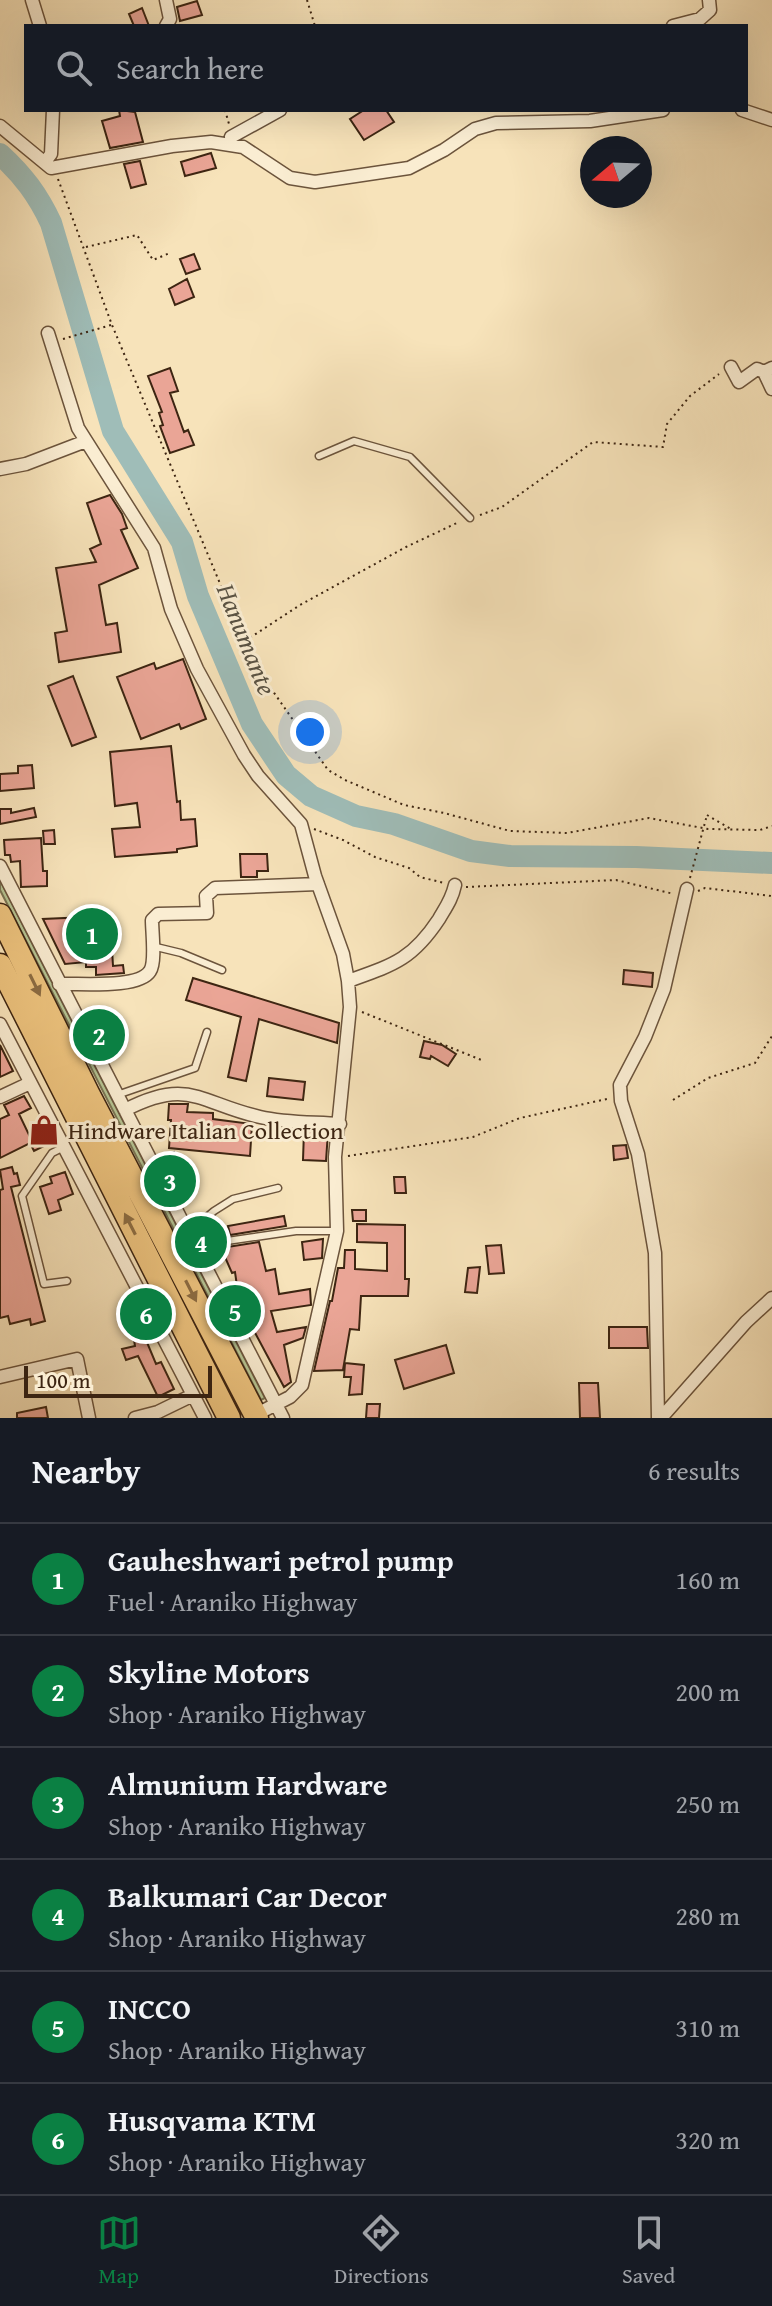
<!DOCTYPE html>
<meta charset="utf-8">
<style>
body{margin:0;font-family:"Gentium Book Plus",serif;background:#20242c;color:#f1f3f6}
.compass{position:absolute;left:580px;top:136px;width:72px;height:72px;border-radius:50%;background:#171b24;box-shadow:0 8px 32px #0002;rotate:251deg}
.scale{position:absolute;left:24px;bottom:20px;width:188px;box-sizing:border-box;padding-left:8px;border:4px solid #3d2512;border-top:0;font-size:22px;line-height:28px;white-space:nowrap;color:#3d2512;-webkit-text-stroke:6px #faedd2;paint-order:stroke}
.you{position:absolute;left:310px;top:732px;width:28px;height:28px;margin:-20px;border:6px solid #fff;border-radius:50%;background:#1a73e8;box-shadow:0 0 0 12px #1a73e833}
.badge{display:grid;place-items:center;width:52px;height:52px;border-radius:50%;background:#0b8043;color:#fff;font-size:26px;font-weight:700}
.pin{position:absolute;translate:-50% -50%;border:4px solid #fff;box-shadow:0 2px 8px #0006}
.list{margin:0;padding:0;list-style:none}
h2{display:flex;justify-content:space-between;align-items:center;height:104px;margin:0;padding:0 32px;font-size:34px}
h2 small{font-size:26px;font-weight:400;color:#9ea1a6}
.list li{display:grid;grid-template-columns:52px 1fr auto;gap:24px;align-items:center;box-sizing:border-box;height:112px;padding:0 32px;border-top:2px solid #363941}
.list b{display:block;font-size:30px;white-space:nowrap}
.list p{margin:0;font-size:26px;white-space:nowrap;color:#9ea1a6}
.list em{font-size:26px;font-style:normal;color:#9ea1a6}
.icon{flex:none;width:44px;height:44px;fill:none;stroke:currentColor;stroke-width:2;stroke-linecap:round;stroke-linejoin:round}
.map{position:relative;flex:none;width:772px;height:1418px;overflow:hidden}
.search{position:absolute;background:#171b24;box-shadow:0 8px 32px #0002;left:24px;right:24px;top:24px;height:88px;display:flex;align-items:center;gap:20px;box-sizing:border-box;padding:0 28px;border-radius:0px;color:#9ea1a6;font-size:30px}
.sheet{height:776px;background:#171b24}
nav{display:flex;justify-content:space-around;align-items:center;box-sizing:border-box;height:112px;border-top:2px solid #363941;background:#171b24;font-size:22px;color:#9ea1a6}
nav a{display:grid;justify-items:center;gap:4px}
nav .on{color:#0b8043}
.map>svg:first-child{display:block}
</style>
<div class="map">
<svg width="772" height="1418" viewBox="0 0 772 1418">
<rect width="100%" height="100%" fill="#f7e3ba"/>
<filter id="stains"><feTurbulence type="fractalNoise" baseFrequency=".0025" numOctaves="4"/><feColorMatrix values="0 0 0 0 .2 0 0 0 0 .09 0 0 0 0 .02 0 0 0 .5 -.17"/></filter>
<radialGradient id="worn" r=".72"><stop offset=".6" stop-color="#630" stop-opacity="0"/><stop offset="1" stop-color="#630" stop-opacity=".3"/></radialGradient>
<!-- green -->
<path fill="#b7c594" stroke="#7a7553" stroke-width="2" d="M0,880L37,953L265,1398L261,1400L0,890Z"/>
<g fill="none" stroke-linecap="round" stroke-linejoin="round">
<!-- river -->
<path stroke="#9fbdb8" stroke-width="22" d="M0,154C23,175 38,195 51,223L113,431L182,542L198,596L252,724L286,775L311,796L356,816L394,824L471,851L510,856L636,857L772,863"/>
</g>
<!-- building -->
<path fill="#eaa596" stroke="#3d2512" stroke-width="2" d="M197,1L202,15L180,21L177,7Z
M142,8L149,26H134L129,14Z
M119,110L135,112L143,142L110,148L102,121L120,116Z
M364,110H386L394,122L364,140L350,119Z
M211,153L216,168L185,176L181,162Z
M140,161L146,184L131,188L124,164Z
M194,254L200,269L186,274L180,259Z
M187,279L194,297L175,305L169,289Z
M170,368L178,391L170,393L184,432L188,430L194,445L170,453L160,426L163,425L159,413L162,412L148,376Z
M110,495L122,514L127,528L121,530L138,568L99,585L106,625L117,623L121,652L59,662L55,633L67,631L56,568L96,562L90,549L101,544L87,503Z
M183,659L206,719L181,729L179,724L141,739L117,677L154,663L156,669Z
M73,676L96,737L72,746L48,686Z
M171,746L177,802L180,801L181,820L195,819L197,846L177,849V852L115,857L112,829L140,827L137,803L115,806L110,752Z
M32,765L34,788L0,791V774L18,773V766Z
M34,808L36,817L0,824V809H11V813Z
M54,830L55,844H44L43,831Z
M41,838L43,871H47V886L21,887L20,861L11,862L10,855H5L4,840Z
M240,854H267L268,871H257V877H241Z
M110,916L113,966L123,965L124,973L96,975V967H86V962L65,964L43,919Z
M624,970L653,973L652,987L623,984Z
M193,978L339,1023L337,1043L259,1019L246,1081L228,1077L241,1017L186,1000Z
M99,1008L115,1029L105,1036L89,1015Z
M424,1041L442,1045L456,1054L448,1066L431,1056L430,1059L420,1057Z
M0,1045L13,1071L0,1077Z
M269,1078L305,1082L303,1100L267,1096Z
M24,1096L31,1108L19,1114L30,1137L40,1132L46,1145L34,1151L30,1143L0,1158V1119L9,1115L4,1105Z
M169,1104H188L187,1112L213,1113V1119L252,1124L250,1156L169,1148L171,1120H168Z
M304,1131L328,1132L326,1161L303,1160Z
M626,1145L628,1158L614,1160L613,1146Z
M174,1152L191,1184L179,1190L163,1158Z
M12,1167L14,1174L17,1173L20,1185L11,1187L45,1321L31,1325L30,1319L10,1324L8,1316L0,1318V1190L3,1189L0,1170Z
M65,1172L73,1194L58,1200L61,1210L49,1214L40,1187L52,1183L50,1177Z
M394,1177H405L406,1193H395Z
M352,1210H366V1221H353Z
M284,1216L286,1226L230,1235L228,1226Z
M357,1224L405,1225V1279H409L408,1296H361L359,1330L350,1329L343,1370L314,1371L330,1301H332L338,1268H344L345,1250H355V1269L387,1271V1243L357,1242Z
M323,1239L322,1258L304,1260L302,1242Z
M259,1242L266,1271L275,1269L279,1294L310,1289L311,1305L271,1311L277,1332L306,1327L303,1338L284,1345L291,1382L284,1387L238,1301L241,1286H237L235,1272L232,1273L221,1248Z
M501,1245L504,1273L489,1274L486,1246Z
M480,1267L477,1293L465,1292L468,1268Z
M139,1310L147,1327L141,1328L156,1364L161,1362L174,1389L158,1397L138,1356L126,1360L122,1349L135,1346L130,1314Z
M609,1327H647L648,1348H609Z
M446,1345L454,1373L404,1389L395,1360Z
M345,1363L364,1365L362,1394L349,1395L351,1377H344Z
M579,1383H598L600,1418H580Z
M367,1404H380L379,1418H366Z
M46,1407L48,1418H17V1413Z"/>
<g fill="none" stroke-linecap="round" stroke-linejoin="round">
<!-- lane casing -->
<g stroke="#6c543c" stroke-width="9">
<path id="lane" d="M319,456L354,441L410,457L470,518
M152,946L181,953L222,970
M117,1095L195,1068L207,1032
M64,1147L52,1153L22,1196L44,1284L67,1281
M189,1232L214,1211L233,1199L278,1188
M193,1246L296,1231H337"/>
</g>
<!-- street casing -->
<g stroke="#6c543c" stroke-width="15">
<path id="street" d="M32,0L40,26
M166,26L170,19L166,0
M673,26L700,19L710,10L709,0
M742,110L772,120
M0,126L51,168L172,146L211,142L243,147L290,178L315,182L409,168L444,150L475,129L496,123L590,121L663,110
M231,137L280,110
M45,162L51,154L53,110
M48,333L78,428L154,548L171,609L197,669L244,755L258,776L301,824L315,876L343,954L348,981
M731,367L739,382L757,369L764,372L772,368
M764,372L772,389
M0,469L26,464L86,441
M0,866L283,1418
M59,984C80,983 139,989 150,971C156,962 152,932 152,920L158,914L207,913L206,896L215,888L318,884
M0,1024L205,1418
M0,1097L30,1083
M125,1110C189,1077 199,1103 260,1117C285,1123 314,1122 340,1124
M0,1377L77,1359L89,1418
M255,1415L290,1397L302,1385L337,1231L335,1157L350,1007L348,981C393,965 412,960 439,919C446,907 452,899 455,885
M135,1418L158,1412L193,1395
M658,1418L655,1253L638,1154L621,1101L620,1085L645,1037L664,989L687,889
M661,1418L746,1322L772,1298"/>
</g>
<!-- highway casing -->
<g stroke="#3d2512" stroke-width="25">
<path id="highway" d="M0,915L88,1093L257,1418
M0,965L229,1418"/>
</g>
<!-- path -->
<path stroke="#3d2512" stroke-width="2" stroke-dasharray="2 4" stroke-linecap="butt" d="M307,0L315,26
M225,110L229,124
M58,179L112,325L244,641L270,687L328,770L345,780L404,805L444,813L510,831L567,833L649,818L708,829L760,830L772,826
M86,247L137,235L153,260L170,253
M63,339L111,325
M480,515L502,507L593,442L663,447L667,424L690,396L719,374
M245,641L300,605L406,547L459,522
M707,815L731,829
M314,829L343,840L375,857L409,868L420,877L444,883
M466,887L616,880L674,894
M698,891L705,888L772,896
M362,1012L484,1061
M673,1100L708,1078L755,1063L772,1036
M348,1156L473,1137L520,1118L607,1099"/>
<!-- lane -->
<use href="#lane" stroke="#faedd2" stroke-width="6"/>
<!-- street -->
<use href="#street" stroke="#faedd2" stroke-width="12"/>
<!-- highway -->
<use href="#highway" stroke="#ecc27d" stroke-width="22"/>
<!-- path-bridge -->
<path stroke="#3d2512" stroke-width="2" stroke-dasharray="2 4" stroke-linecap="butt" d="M690,878L707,815"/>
</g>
<!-- one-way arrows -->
<defs><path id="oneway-solid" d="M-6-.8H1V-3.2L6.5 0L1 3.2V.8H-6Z" transform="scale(2)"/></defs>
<g fill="#8c6c42">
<use href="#oneway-solid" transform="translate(35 985) rotate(64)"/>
<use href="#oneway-solid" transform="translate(130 1224) rotate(-117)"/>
<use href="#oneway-solid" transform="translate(191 1291) rotate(63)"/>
</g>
<!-- icons -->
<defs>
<g id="shop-bare" transform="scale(2.4)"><path d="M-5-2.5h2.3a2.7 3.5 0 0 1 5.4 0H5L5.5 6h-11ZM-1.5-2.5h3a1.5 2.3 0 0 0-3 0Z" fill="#8f2418" stroke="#faedd2" stroke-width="2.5" paint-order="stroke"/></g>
</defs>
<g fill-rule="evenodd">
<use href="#shop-bare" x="44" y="1130"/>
</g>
<g text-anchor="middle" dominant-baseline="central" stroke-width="6" stroke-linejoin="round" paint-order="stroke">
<!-- poi labels -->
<g font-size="24" fill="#3d2512" stroke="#faedd2" text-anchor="start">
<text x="68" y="1130">Hindware Italian Collection</text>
</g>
<!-- water labels -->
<g font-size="26" font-style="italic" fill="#5a5344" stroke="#faedd2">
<text transform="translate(247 639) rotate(68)">Hanumante</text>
</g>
</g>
<rect width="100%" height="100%" filter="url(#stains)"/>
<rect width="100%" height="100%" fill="url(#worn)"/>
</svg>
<svg class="compass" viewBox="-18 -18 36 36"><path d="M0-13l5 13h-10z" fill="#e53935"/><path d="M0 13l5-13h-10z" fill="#9ea1a6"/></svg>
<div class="scale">100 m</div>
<div class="you"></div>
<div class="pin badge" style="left:92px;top:934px">1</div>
<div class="pin badge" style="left:99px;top:1035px">2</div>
<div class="pin badge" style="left:170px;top:1181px">3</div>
<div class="pin badge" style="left:201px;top:1242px">4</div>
<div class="pin badge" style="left:235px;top:1311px">5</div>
<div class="pin badge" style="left:146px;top:1314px">6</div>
<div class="search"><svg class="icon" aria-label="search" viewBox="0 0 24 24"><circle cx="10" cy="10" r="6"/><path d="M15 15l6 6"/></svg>Search here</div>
</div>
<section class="sheet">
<h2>Nearby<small>6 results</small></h2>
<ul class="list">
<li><span class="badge">1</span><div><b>Gauheshwari petrol pump</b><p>Fuel · Araniko Highway</p></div><em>160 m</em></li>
<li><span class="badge">2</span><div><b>Skyline Motors</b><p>Shop · Araniko Highway</p></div><em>200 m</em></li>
<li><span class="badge">3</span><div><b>Almunium Hardware</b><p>Shop · Araniko Highway</p></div><em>250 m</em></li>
<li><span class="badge">4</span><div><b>Balkumari Car Decor</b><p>Shop · Araniko Highway</p></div><em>280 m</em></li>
<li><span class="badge">5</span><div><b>INCCO</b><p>Shop · Araniko Highway</p></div><em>310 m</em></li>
<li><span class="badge">6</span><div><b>Husqvama KTM</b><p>Shop · Araniko Highway</p></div><em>320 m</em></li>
</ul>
</section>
<nav>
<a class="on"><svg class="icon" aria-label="map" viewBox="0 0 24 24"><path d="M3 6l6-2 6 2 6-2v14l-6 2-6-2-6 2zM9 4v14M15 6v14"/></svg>Map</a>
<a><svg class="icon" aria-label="directions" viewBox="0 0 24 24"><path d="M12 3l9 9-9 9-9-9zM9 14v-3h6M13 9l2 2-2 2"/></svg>Directions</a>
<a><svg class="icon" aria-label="saved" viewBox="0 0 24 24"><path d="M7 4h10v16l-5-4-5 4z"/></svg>Saved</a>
</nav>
